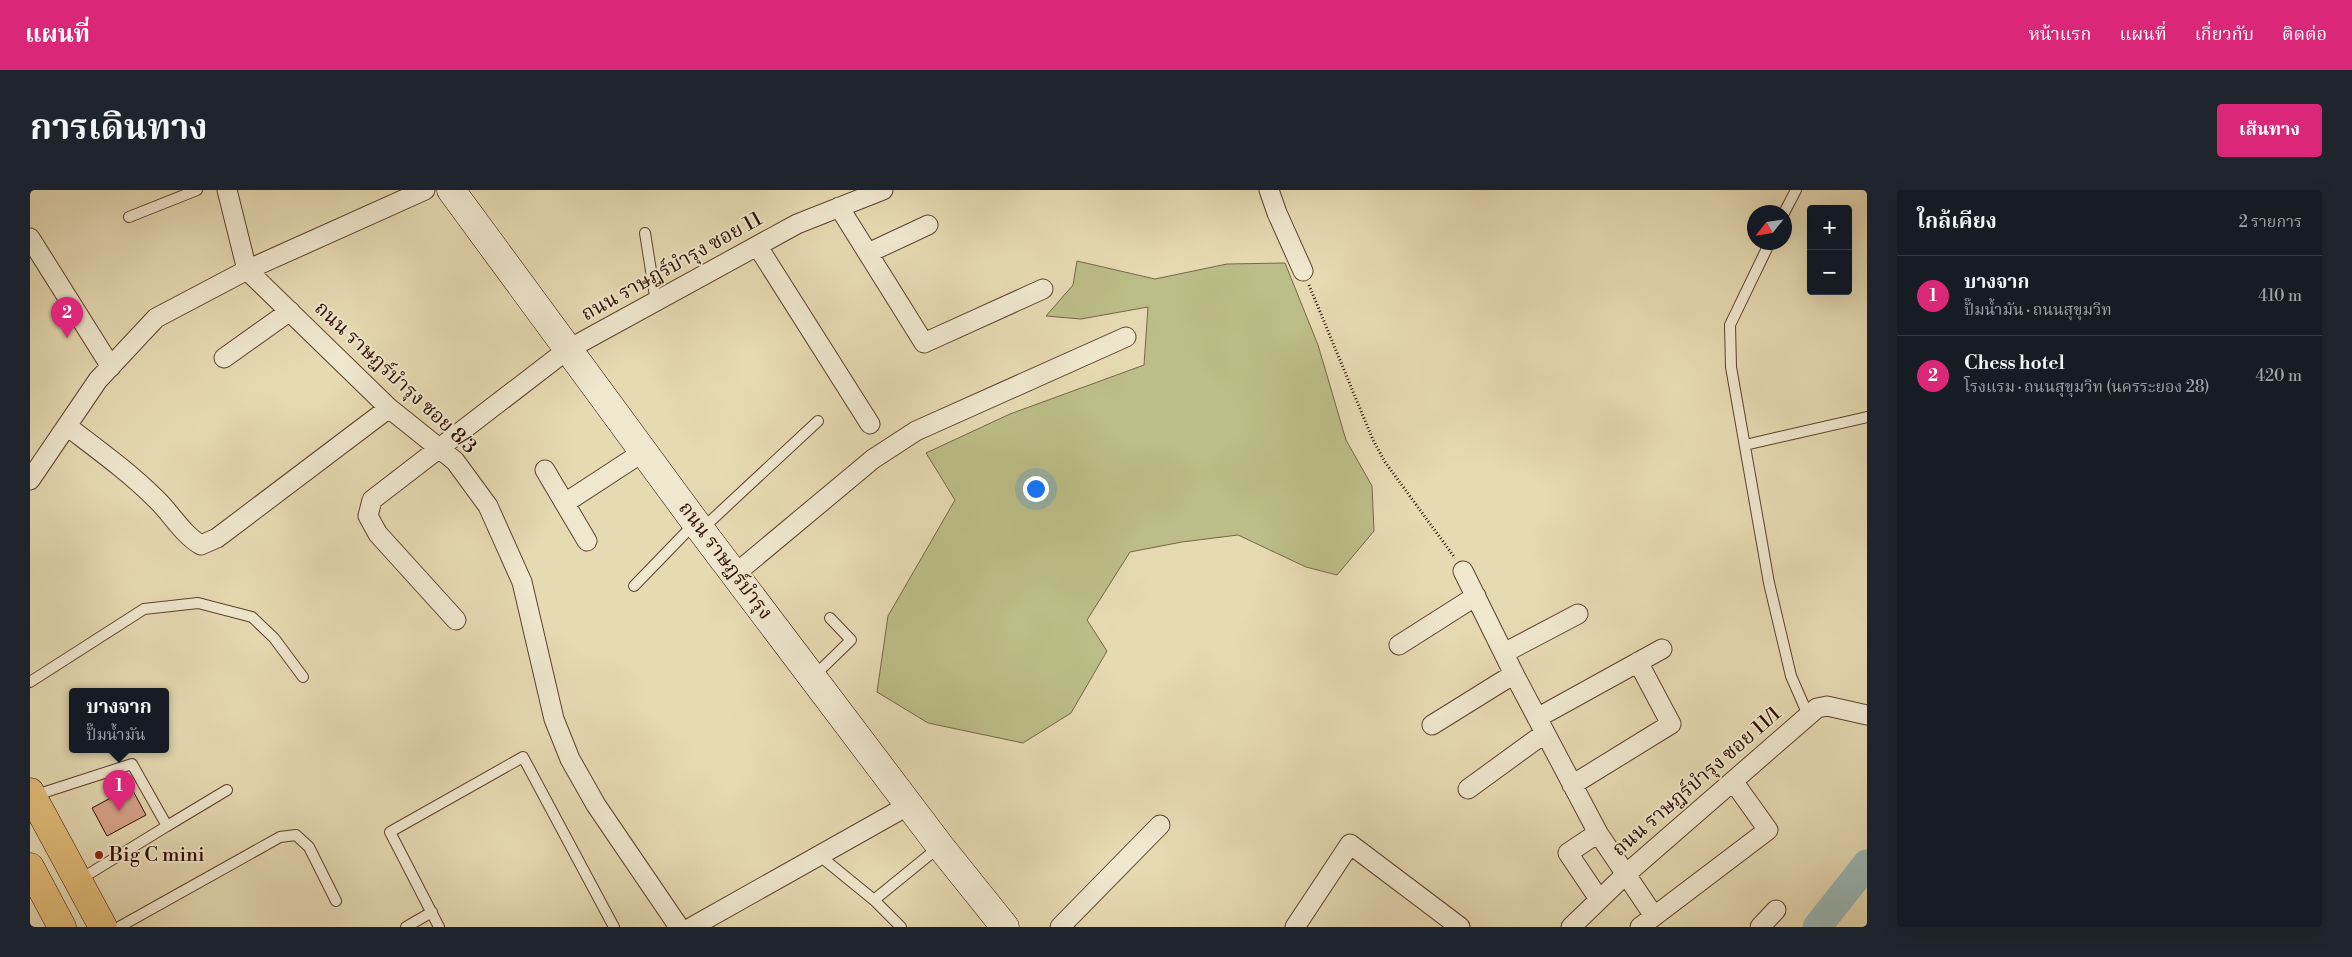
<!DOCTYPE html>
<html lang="th">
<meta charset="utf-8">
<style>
body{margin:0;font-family:"Libre Bodoni","Noto Serif Thai",serif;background:#20242c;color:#f1f3f6}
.controls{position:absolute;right:15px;top:15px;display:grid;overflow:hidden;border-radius:5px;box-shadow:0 5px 20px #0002}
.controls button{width:45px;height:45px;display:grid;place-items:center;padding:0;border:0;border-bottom:1px solid #363941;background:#171b24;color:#f1f3f6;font:25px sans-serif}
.compass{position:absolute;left:1717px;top:15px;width:45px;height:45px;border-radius:50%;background:#171b24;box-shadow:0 5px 20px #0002;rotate:240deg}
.you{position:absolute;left:1005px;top:298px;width:18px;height:18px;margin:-12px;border:4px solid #fff;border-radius:50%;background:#1a73e8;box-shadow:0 0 0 8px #1a73e833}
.badge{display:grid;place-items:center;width:32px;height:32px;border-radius:50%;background:#db2777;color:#fff;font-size:16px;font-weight:700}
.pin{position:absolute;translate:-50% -41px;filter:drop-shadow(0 1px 2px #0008)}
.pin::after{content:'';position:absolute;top:26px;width:18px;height:15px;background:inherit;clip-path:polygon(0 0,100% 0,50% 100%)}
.popup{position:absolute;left:39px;top:498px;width:100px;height:65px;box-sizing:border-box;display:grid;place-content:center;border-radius:5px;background:#171b24;filter:drop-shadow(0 1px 4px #0005);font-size:16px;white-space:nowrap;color:#9ea1a6}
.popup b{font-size:19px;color:#f1f3f6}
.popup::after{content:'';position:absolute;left:50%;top:100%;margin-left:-10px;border:10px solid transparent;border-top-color:#171b24}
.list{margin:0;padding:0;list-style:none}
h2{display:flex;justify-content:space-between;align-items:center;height:65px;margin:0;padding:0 20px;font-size:21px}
h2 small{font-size:16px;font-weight:400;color:#9ea1a6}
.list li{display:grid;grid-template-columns:32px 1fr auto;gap:15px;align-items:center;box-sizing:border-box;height:80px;padding:0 20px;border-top:1px solid #363941}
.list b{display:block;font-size:19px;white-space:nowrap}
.list p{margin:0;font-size:16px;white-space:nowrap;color:#9ea1a6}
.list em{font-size:16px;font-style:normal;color:#9ea1a6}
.map{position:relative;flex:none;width:1837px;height:737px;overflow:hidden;border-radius:5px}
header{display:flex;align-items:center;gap:30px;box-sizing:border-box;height:70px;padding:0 25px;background:#db2777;color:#fff}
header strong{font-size:24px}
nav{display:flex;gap:28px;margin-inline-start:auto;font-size:18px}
.intro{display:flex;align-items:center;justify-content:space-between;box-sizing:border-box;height:120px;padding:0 30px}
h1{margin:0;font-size:35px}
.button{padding:12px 22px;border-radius:5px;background:#db2777;color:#fff;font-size:18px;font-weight:700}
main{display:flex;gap:30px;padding:0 30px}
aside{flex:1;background:#171b24;border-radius:5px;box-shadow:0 5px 20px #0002}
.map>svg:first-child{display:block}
</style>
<header>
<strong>แผนที่</strong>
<nav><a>หน้าแรก</a><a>แผนที่</a><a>เกี่ยวกับ</a><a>ติดต่อ</a></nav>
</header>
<div class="intro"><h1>การเดินทาง</h1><a class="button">เส้นทาง</a></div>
<main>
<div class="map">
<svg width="1837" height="737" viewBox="0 0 1837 737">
<rect width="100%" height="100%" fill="#e6dab3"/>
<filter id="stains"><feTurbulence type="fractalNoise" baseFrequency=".004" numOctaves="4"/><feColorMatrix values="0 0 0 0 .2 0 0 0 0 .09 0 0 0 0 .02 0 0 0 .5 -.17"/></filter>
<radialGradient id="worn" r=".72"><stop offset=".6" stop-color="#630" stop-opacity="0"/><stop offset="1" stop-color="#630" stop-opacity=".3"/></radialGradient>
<!-- green -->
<path fill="#bcbd88" stroke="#766644" d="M1047,71L1125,89L1197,74L1255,73L1288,155L1316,250L1342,296L1344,341L1307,385L1276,377L1208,345L1152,352L1100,362L1057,430L1077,461L1041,523L993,553L898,533L847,502L858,426L925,310L896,263L980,224L1114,175L1118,117L1051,129L1016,126L1043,95Z"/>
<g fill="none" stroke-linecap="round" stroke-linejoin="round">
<!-- river -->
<path stroke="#9ab8b7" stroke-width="29" d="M1787,737L1837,674"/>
</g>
<!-- building -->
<path fill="#d8a58d" stroke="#2f0e01" d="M101,597L116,625L77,646L62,618Z"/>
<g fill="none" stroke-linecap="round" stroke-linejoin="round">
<!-- lane casing -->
<g stroke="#5d412e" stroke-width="12">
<path id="lane" d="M1754,23L1766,0
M99,27L167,0
M615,43L626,112
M1740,52L1700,135L1701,177L1739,393L1761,486L1778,525
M1715,255L1837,227
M672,339L788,231
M604,396L665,333
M783,487L821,450L800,428
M0,492L114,419L168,413L222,427L244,448L273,487
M3,606L102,574L137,636L49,690
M137,636L197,600
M790,666L844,710L871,737
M844,710L909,657
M89,737L250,647L266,645L279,657L306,711
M376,737L402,722
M409,737L360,642L493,567L584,737"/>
</g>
<!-- street casing -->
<g stroke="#5d412e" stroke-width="21">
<path id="street" d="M197,0L217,80L359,218L425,271L458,316L492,392L524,529L540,569L566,615L649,737
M1239,0L1247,23L1273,81
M809,17L894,153L1013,99
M0,48L81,177
M728,57L840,234
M838,63L898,35
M194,168L260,121
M37,236C67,259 99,282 126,309C141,323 153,345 171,355L187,348L359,218
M515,280L557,351
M0,290L68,190L126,128L217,80L395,0
M535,313L613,262
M1433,381L1484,484L1568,643L1624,726
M705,384L843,269L886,241L1096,147
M426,430L348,344L338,326L342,310L537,160L767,34L853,0
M1369,455L1446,406
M1474,463L1548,424
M1507,528L1632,459
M1402,535L1484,484
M1542,595L1641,534L1608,472
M1438,599L1515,543
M1568,643L1538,663L1569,709
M662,737L879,615
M1030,737L1130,635
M1265,737L1320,654L1430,737
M1541,737L1595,685L1787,518L1797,516L1837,525
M1610,737L1738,640L1703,591
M1730,737L1746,720"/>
</g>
<!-- secondary casing -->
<g stroke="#2f0e01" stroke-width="29">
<path id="secondary" d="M421,0L671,340L910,656L975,737"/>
</g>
<!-- primary casing -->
<g stroke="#2f0e01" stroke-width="29">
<path id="primary" d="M0,602L73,737
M0,677L32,737"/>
</g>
<!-- path -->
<path stroke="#2f0e01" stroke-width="3" stroke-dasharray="1 2.5" stroke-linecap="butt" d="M1279,95L1343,250L1355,272L1425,368"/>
<!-- lane -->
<use href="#lane" stroke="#efe7ce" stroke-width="10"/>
<!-- street -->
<use href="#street" stroke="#efe7ce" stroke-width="19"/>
<!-- secondary -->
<use href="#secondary" stroke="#efe7ce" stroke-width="28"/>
<!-- primary -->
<use href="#primary" stroke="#e3bd7a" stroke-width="28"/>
</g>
<!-- markers -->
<circle fill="#8f2418" stroke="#efe7ce" stroke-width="2" cx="69" cy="665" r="5"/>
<g text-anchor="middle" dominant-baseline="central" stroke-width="4" stroke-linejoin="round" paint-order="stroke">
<!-- street labels -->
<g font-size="20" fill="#2f0e01" stroke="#efe7ce">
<text transform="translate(642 77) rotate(-29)">ถนน ราษฎร์บำรุง ซอย 11</text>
<text transform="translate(365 188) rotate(43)">ถนน ราษฎร์บำรุง ซอย 8/3</text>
<text transform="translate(695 371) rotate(53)">ถนน ราษฎร์บำรุง</text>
<text transform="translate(1667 592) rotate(-41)">ถนน ราษฎร์บำรุง ซอย 11/1</text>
</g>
<!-- poi labels -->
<g font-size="20" fill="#2f0e01" stroke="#efe7ce" text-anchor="start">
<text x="79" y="665">Big C mini</text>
</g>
</g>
<rect width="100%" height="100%" filter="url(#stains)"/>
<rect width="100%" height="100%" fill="url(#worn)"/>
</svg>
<div class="controls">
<button>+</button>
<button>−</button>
</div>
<svg class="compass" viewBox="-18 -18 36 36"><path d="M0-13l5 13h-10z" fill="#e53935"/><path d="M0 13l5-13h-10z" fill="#9ea1a6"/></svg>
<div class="you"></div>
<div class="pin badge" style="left:89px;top:621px">1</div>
<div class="popup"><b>บางจาก</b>ปั๊มน้ำมัน</div>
<div class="pin badge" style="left:37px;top:148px">2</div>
</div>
<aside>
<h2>ใกล้เคียง<small>2 รายการ</small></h2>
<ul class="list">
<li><span class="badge">1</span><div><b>บางจาก</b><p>ปั๊มน้ำมัน · ถนนสุขุมวิท</p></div><em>410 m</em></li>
<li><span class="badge">2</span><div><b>Chess hotel</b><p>โรงแรม · ถนนสุขุมวิท (นครระยอง 28)</p></div><em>420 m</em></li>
</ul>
</aside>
</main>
